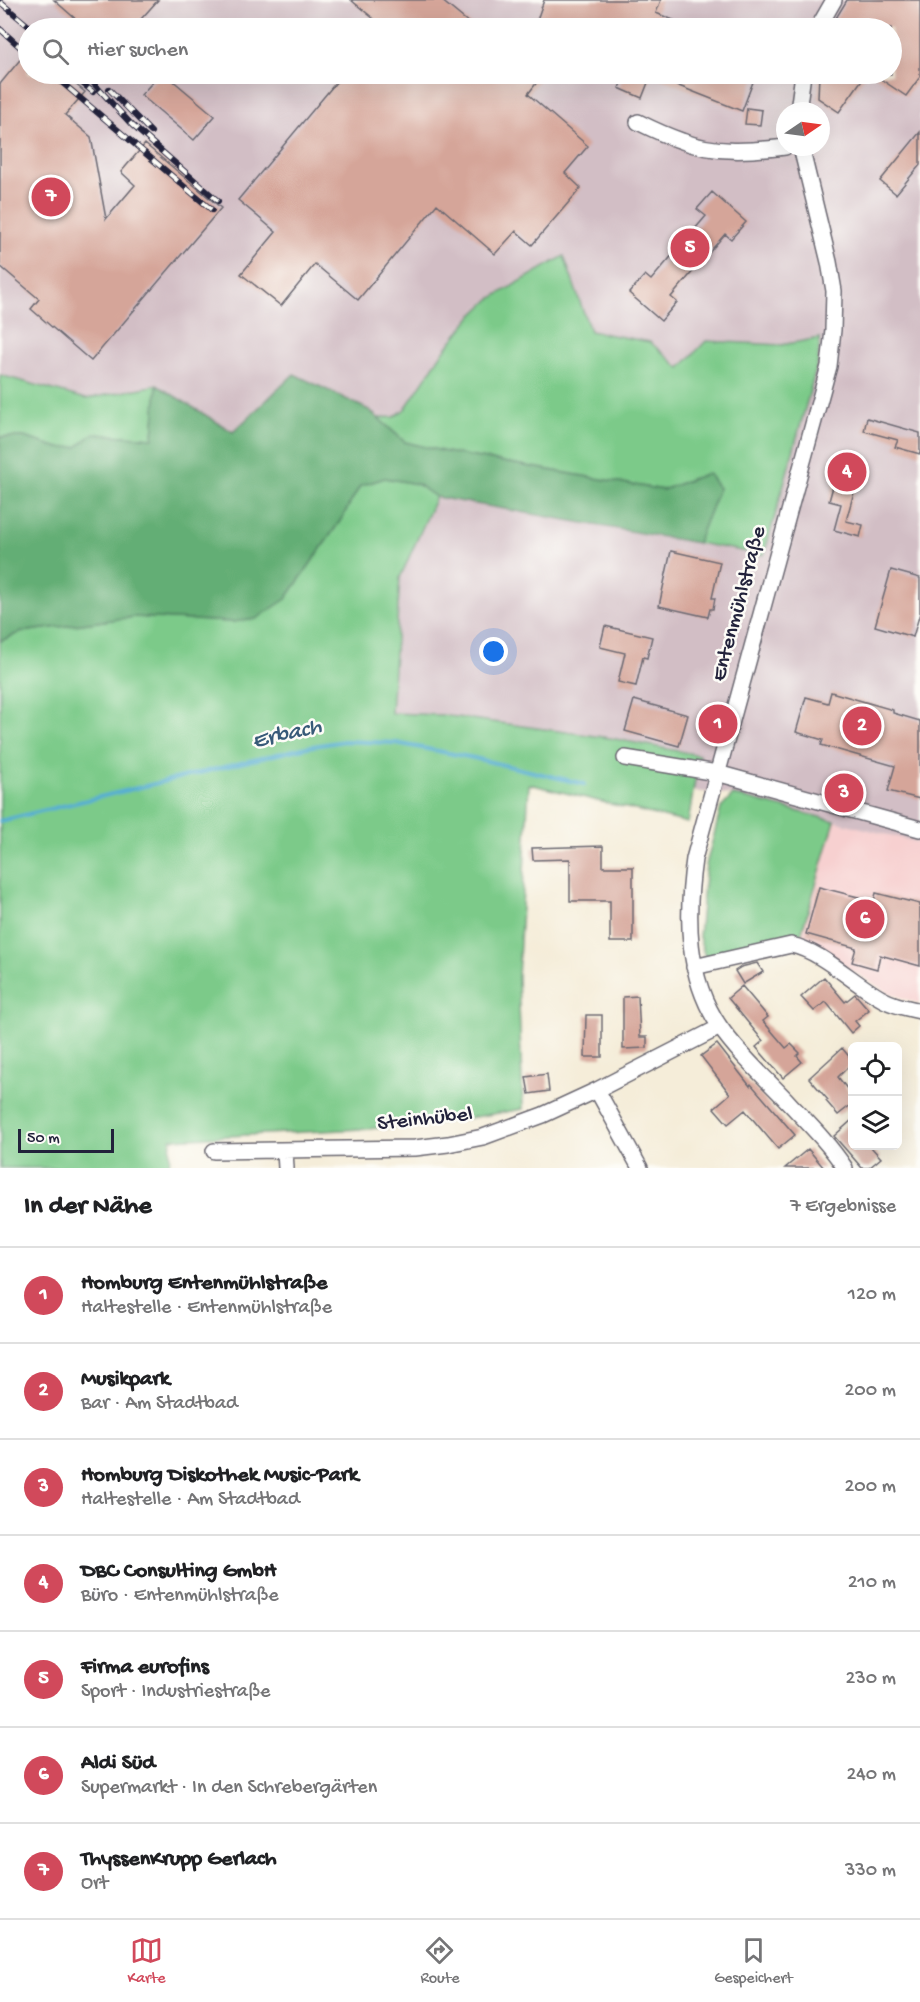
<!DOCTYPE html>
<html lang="de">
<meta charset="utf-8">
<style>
body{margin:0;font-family:"Gochi Hand",sans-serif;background:#f2f2f2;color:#202124}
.controls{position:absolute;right:18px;bottom:18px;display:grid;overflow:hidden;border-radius:9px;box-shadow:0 6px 24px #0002}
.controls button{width:54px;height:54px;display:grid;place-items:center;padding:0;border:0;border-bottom:2px solid #e0e0e0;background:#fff;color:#202124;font:30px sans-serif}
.compass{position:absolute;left:776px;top:102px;width:54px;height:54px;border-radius:50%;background:#fff;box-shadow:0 6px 24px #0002;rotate:77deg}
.scale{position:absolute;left:18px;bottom:15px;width:96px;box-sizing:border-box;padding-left:6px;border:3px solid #22223b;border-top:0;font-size:16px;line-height:21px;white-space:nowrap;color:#22223b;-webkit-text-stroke:4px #fdfcf7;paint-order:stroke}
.you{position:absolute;left:494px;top:652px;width:21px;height:21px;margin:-15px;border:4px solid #fff;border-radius:50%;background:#1a73e8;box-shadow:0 0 0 9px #1a73e833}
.badge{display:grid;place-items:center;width:39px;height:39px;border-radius:50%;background:#d1495b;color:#fff;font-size:20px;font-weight:700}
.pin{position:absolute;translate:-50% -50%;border:3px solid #fff;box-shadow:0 2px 6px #0006}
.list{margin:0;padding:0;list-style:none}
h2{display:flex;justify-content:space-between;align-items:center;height:78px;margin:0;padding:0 24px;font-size:26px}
h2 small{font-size:20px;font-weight:400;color:#757577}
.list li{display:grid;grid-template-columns:39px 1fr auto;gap:18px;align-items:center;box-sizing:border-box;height:96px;padding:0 24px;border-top:2px solid #e0e0e0}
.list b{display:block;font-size:22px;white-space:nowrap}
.list p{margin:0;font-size:20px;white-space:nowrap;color:#757577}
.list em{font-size:20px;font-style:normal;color:#757577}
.icon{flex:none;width:33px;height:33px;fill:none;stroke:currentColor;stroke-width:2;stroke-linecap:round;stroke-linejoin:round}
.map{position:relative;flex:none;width:920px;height:1168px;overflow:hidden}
.search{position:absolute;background:#fff;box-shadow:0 6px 24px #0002;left:18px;right:18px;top:18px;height:66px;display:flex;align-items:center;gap:15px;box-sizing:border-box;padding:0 21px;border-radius:33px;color:#757577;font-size:22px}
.sheet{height:750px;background:#fff}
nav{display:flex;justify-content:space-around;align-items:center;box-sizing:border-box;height:84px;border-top:2px solid #e0e0e0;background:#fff;font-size:16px;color:#757577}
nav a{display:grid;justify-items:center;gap:3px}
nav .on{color:#d1495b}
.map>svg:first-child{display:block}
</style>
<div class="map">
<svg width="920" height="1168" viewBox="0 0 920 1168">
<rect width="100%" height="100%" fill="#fdfcf7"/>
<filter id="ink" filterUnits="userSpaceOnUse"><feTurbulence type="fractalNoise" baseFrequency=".0167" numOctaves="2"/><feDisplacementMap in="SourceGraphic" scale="12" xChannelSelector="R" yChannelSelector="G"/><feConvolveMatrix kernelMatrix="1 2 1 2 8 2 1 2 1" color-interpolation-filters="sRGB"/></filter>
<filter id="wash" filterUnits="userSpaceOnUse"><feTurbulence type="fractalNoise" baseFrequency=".008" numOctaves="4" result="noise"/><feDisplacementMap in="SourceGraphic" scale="24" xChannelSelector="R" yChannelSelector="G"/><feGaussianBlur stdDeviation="1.35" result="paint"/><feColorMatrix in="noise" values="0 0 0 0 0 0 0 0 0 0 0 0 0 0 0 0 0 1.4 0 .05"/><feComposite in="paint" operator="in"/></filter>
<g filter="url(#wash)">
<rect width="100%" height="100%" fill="#f5edd9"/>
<!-- built -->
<path fill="#f7d0d0" d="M835,821L920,843V1004L888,993L800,938Z"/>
<!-- industrial -->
<path fill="#d2bec5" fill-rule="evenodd" d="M0,0H920V843L733,795L692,791L699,755L610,738L442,715L390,714L400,578L436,497L763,555L818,362L820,338L781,345L706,341L681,368L650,342L590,331L564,256L490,299L470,318L440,356L405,409L394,417L378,418L369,410L294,374L233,432L157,385L86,399L0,375ZM28,28H892V74H28ZM785,111H821V147H785Z"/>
<!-- green -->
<path fill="#7bca89" stroke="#4e7662" stroke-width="1.5" d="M564,256L590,331L650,342L680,368L706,341L781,345L820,338L818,362L764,555L697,543L719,488L693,478L663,490L446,452L405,442L378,418L394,417L405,409L440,356L470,318L490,299Z
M0,375L86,399L157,385L153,438L93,434L78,447L59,448L24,437H0Z
M384,478L417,484L436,497L400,578L391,713L442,715L610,738L699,755L688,823L529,784L518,977L523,1109L420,1126L171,1139L169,1168H0V641L21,632L134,617L233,622L286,599L340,521L360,486Z
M733,795L835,821L800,938L705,957L699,937L706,865L721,808Z"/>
<!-- forest -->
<path fill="#64ae75" stroke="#436858" stroke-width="1.5" d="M294,374L369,410L405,442L446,452L663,490L708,473L719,488L697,543L436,497L417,484L385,478L360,486L340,521L286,599L256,619L233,622L134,617L21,632L0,641V437H24L59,448L77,447L93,434L153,438L157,385L233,432Z"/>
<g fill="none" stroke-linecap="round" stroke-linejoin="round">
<!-- stream -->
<path stroke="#56aed3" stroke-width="4" d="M0,821L307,747L344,741L396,743L474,758L584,784"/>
</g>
<g id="blocks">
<!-- building -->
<path fill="#d5a599" d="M54,0H158L133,28H86Z
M351,0H441L475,28H385Z
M544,0H661L656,13L693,28H644L621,20L618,28H559L537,20Z
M847,0H920V77L906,96L873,74H891V28H830Z
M28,50V74H63L85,92L65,115L91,137L106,219L135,185L121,172L145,144L221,208L91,361L31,309L39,299L0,266V84Z
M160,74H165L215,116L194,140L141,95Z
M343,74H529L538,81L528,94L588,146L565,173L581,188L532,245L516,231L495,254L437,204L358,300L315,264L281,306L241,274L276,232L238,200Z
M625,74H756L742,111L651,75L642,98L619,88Z
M819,74H866L839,112L818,98Z
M747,108L762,110L760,125L745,124Z
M920,132V165L896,194L880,181Z
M712,192L746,222L731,239L725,234L671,297L677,302L661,321L629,293L645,275L651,280L706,216L697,209Z
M867,418L920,433V454L895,447L898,440L864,431Z
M840,461L861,467L846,521L863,525L860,537L834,530L841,504L829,501Z
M671,551L720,562L712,598H715L713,609H710L708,617L659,606Z
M891,570L920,578V613L913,637L875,626Z
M605,626L652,637L647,658L643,657L636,686L618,682L625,653L600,647Z
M831,692L893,710V713L920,721V799L888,791L895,766L821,745L823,740L796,732L806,697L828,703Z
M634,700L688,715L679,746L625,731Z
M603,846V867H633V942H610V901H570V859L533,860L532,848Z
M819,887L874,901L876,893L920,904V966L880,955L877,969L852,962L856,948L806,934Z
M757,963L763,972L743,984L735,971L741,967Z
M824,977L845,1002L855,994L869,1010L855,1021L859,1026L851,1033L826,1002L814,1011L801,997Z
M742,986L768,1017L763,1021L786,1048L791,1044L800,1053L797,1056L802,1062L783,1078L756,1047L763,1041L728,998Z
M638,996L640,1037H647V1048L623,1049V997Z
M586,1015H602V1057H585Z
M717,1044L750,1086L751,1084L795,1135L778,1149L745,1110L728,1124L714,1108L730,1094L701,1056Z
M842,1048L852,1060V1063L838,1077L852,1095V1104L838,1115L826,1101L828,1100L809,1078Z
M547,1074L549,1091L529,1094L526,1077Z
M852,1120V1146H870L881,1158L869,1168H862L834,1136Z
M808,1149L824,1168H785Z"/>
</g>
</g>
<g filter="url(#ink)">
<use href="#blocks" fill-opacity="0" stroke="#6c6972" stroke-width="1.5"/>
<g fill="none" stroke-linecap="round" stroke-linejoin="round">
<!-- minor casing -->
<g stroke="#6c6972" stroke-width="18">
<path id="minor" d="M818,28L834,0
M798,111L803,74
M638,122C652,129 667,136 682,141C715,154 751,151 785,147
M801,147L829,262L834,291L833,330L829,366L694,859C686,916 686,978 720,1027C740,1056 768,1080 791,1105C810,1125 830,1145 845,1168
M625,758L717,773L920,829
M694,967L791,945C822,951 855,985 884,1000C895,1006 908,1008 920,1011
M597,1090L640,1168
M214,1151L415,1148L448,1144L483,1137L543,1115L597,1090L720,1027
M285,1151L286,1168"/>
</g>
<!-- minor -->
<use href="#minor" stroke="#fff" stroke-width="15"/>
<!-- rail casing -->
<g stroke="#22223b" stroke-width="6">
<path id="rail" d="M0,2L31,28
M0,29L28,54
M52,74L212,210
M71,74L93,92
M85,74L132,125L218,201
M109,89L151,132"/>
</g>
<!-- rail -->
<use href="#rail" stroke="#fdfcf7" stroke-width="4" stroke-dasharray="11" stroke-linecap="butt"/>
</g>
</g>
<g text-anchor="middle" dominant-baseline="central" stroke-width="5" stroke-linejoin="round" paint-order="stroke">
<!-- street labels -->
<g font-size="22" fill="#22223b" stroke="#fdfcf7">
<text transform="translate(740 604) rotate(-75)">Entenmühlstraße</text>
<text transform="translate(425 1120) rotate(-6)">Steinhübel</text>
</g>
<!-- water labels -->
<g font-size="24" font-style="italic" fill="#375a78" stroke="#fdfcf7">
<text transform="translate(287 735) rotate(-13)">Erbach</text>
</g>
</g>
</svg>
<div class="controls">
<button><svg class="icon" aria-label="locate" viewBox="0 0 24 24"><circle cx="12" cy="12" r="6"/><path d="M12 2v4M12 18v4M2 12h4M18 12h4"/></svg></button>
<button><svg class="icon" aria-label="layers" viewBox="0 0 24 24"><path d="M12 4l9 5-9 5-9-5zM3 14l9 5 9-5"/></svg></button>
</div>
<svg class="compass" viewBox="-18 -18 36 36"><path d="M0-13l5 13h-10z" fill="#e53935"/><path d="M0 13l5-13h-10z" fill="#757577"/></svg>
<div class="scale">50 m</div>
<div class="you"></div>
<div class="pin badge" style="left:718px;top:724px">1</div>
<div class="pin badge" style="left:862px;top:726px">2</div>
<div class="pin badge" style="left:844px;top:793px">3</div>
<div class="pin badge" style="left:847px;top:472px">4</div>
<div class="pin badge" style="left:690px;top:248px">5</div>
<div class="pin badge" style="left:865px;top:919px">6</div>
<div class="pin badge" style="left:51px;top:197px">7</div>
<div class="search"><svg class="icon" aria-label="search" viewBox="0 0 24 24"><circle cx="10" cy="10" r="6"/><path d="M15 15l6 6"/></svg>Hier suchen</div>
</div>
<section class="sheet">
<h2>In der Nähe<small>7 Ergebnisse</small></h2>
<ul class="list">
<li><span class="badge">1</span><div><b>Homburg Entenmühlstraße</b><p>Haltestelle · Entenmühlstraße</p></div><em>120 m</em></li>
<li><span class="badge">2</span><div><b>Musikpark</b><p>Bar · Am Stadtbad</p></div><em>200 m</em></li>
<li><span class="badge">3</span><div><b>Homburg Diskothek Music-Park</b><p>Haltestelle · Am Stadtbad</p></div><em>200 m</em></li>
<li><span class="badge">4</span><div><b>DBC Consulting GmbH</b><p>Büro · Entenmühlstraße</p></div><em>210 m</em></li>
<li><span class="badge">5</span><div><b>Firma eurofins</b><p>Sport · Industriestraße</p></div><em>230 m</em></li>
<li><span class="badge">6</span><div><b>Aldi Süd</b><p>Supermarkt · In den Schrebergärten</p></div><em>240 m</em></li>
<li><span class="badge">7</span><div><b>ThyssenKrupp Gerlach</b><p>Ort</p></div><em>330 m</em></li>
</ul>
</section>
<nav>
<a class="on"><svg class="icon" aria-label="map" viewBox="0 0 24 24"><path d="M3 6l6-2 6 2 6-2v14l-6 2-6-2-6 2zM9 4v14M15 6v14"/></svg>Karte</a>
<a><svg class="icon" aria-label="directions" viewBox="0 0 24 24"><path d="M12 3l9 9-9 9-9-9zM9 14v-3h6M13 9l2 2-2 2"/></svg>Route</a>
<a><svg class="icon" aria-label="saved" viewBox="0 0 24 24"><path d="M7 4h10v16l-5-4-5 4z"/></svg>Gespeichert</a>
</nav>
